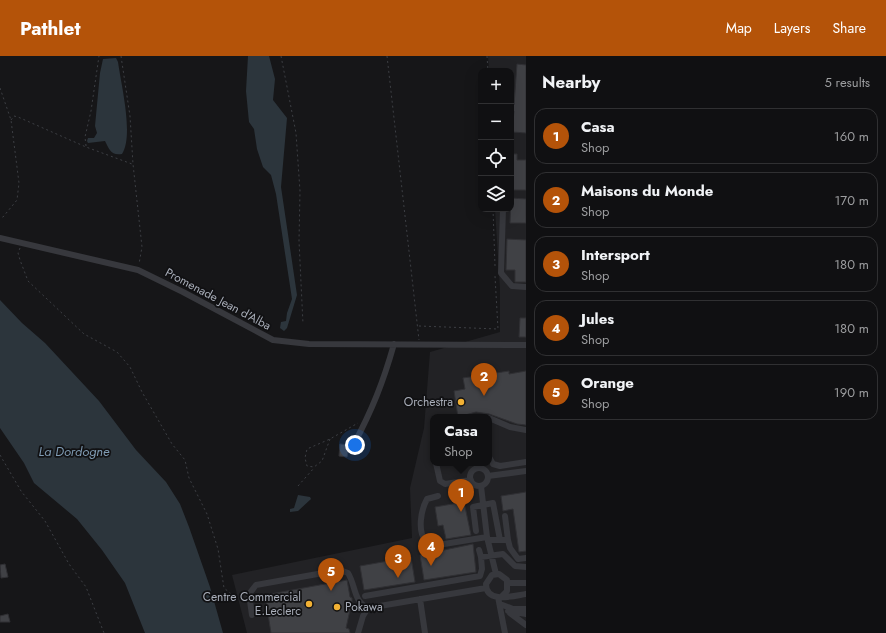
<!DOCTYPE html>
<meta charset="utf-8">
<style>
body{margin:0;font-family:Jost,sans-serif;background:#19191b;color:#f1f3f6}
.controls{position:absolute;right:12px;top:12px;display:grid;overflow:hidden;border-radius:8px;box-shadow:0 4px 16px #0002}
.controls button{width:36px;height:36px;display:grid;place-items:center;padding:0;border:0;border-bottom:1px solid #303032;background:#101012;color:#f1f3f6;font:20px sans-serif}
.you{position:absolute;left:355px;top:389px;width:14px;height:14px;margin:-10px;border:3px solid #fff;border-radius:50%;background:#1a73e8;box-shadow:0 0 0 6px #1a73e833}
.badge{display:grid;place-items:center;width:26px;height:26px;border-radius:50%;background:#b45309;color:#fff;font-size:13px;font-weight:700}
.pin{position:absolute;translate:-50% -33px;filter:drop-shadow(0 1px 2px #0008)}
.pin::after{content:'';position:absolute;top:21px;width:14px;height:12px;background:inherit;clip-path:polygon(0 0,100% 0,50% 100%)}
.popup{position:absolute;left:430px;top:358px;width:62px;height:52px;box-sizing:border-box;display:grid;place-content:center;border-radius:8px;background:#101012;filter:drop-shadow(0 1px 3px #0005);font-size:13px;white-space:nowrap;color:#9c9d9f}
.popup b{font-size:15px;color:#f1f3f6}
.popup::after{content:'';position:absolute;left:50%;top:100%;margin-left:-8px;border:8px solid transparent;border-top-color:#101012}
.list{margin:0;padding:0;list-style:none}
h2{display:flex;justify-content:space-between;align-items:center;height:52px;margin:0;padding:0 16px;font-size:17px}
h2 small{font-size:13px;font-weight:400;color:#9c9d9f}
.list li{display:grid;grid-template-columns:26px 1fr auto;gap:12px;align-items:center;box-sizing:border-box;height:56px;margin:0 8px 8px;padding:0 8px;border:1px solid #303032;border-radius:12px}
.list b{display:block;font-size:15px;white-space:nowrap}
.list p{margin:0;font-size:13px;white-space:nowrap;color:#9c9d9f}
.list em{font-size:13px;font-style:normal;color:#9c9d9f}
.icon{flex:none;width:22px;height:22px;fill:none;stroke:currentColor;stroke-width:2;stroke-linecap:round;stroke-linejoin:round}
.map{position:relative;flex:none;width:526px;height:577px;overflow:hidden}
header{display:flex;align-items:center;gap:24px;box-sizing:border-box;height:56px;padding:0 20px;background:#b45309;color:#fff}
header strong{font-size:19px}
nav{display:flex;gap:22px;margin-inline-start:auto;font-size:14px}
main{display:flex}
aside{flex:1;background:#101012}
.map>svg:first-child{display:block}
</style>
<header>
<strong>Pathlet</strong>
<nav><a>Map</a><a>Layers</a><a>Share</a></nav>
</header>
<main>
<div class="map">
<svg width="526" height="577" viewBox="0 0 526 577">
<rect width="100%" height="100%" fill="#161618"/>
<!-- built -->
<path fill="#222225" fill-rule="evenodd" d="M488,0H526V577H247L232,519L412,482L410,432L424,372L430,296L500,276V233L495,153H511V15H489ZM433,361H489V407H433Z"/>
<!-- water -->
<path fill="#2c353c" d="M248,0H269L275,23L273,44L287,62L281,131L297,239L287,272L284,275L280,272L281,266L286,265L287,257L292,243L276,138L271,119L263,111L257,93L254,73L249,66L246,35Z
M116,2L118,6C121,28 134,80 122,98C111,100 109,93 105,85L88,87L87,85L88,82H94L97,77L95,70L100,17L103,3Z
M0,244L22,267L45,287L99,345L136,394L166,426L180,448L189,471L210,531L223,577H145L125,527L102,494L77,463L34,427L24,407L0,372Z
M298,439L310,441L311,443L298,455L290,456V453L294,452Z"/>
<!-- building -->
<path fill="#404145" stroke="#303034" d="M517,8L526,9V77L512,76L514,55L511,54V49H514Z
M511,98H517V104H526V134H511Z
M511,142L526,143V167H510Z
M507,183L526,184V226H515V214H506Z
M520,262H526V281H519Z
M509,315V318L526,315V369L517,368L489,358L476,356L458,361L454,335L465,333L463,322Z
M340,388L349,389L347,401L339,400Z
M526,436V495L519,496L513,453L503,455L501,440Z
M464,446L471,479L446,483L443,469L438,470L435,451Z
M473,488L476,516L424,524L420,499Z
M411,501L415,526L364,534L360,510Z
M5,508L8,521L1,522L0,509Z
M347,524L350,541L352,542V554H350L346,572L349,573L350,577H271L265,539Z
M8,558L10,566H0V560Z"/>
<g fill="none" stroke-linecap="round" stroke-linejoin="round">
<!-- path -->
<path stroke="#3d3f44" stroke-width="1" stroke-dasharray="2 3" stroke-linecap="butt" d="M121,0L130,60L133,108L142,191L139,208
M281,0L296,77L300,135L299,185L303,268
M387,0L419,284
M487,0L488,15
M0,32L11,64L19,127L17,144L3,161L0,162
M11,64L14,60L18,61L86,91L132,108
M86,90L85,81L91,55L99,0
M493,153L495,210
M20,192L18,197L20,204L28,225L84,278L117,296L130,311L142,336L172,388L185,404L189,422L207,458L218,493L224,532L236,542
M419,270L498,273L495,220
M330,383L322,405L314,411L307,410L305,402L307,393L330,383L358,367
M0,399L21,435L45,465L69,508L86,531L104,577
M298,430L314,412"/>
<!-- minor -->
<path stroke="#37383d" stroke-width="6" d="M503,153L501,217L512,230L526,231
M0,182L138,214L183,236L273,284L309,288L526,289
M476,361H480
M489,362L510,371L526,374
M353,390C372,354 383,327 394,288
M489,401L493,408L500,410L526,406
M436,407L440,425L445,428L471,424
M470 421a9 9 0 1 1 18 0a9 9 0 1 1-18 0Z
M488,420L526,415
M481,430L487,481L496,518
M438,440L427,443C421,454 417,475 426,486L438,489L487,481
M476,475L473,451L493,447L500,484
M488,484H508L505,460
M508,484L510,492L518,503L526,502
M479,494L481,501L503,498L515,510L526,511
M508,527H526
M365,540L480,520L482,513L481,501
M502,540L507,535V524L499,518L492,519L486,528C486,548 513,540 526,538
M498,541L505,577
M420,543L425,577
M500,548L513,553H526
M508,555L526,558
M510,557L526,569
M252,559L249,538L256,529L340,514L348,517C356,530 353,545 368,552L486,532
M358,577L363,560L368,552"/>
</g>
<!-- markers -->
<g fill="#f2b134" stroke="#111113" stroke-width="1.5">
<circle cx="461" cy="346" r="4"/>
<circle cx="309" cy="548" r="4"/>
<circle cx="337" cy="551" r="4"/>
</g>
<g text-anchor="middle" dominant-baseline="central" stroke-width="3.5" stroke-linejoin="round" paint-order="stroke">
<!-- street labels -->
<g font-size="12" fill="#a8adb8" stroke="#111113">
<text transform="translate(218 243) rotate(28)">Promenade Jean d'Alba</text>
</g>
<!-- poi labels -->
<g font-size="12" fill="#a8adb8" stroke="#111113" text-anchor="end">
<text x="453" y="346">Orchestra</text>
<text x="301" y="541">Centre Commercial<tspan x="301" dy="14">E.Leclerc</tspan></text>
<text x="345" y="551" text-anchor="start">Pokawa</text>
</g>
<!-- water labels -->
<g font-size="13" font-style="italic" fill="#7f9bb3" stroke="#111113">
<text x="74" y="395">La Dordogne</text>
</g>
</g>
</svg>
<div class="controls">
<button>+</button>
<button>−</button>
<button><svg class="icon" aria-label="locate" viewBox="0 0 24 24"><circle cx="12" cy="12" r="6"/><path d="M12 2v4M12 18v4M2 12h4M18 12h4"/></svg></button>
<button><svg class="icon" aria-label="layers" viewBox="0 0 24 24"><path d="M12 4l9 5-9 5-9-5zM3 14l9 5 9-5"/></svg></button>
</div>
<div class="you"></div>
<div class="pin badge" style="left:461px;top:456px">1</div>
<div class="popup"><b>Casa</b>Shop</div>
<div class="pin badge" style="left:484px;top:340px">2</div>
<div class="pin badge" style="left:398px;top:522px">3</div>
<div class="pin badge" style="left:431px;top:510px">4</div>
<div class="pin badge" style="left:331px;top:535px">5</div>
</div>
<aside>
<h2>Nearby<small>5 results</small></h2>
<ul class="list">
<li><span class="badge">1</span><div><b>Casa</b><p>Shop</p></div><em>160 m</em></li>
<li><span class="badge">2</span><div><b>Maisons du Monde</b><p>Shop</p></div><em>170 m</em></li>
<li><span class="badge">3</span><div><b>Intersport</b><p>Shop</p></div><em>180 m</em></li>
<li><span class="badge">4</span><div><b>Jules</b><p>Shop</p></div><em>180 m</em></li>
<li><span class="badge">5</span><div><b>Orange</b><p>Shop</p></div><em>190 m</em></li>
</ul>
</aside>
</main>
